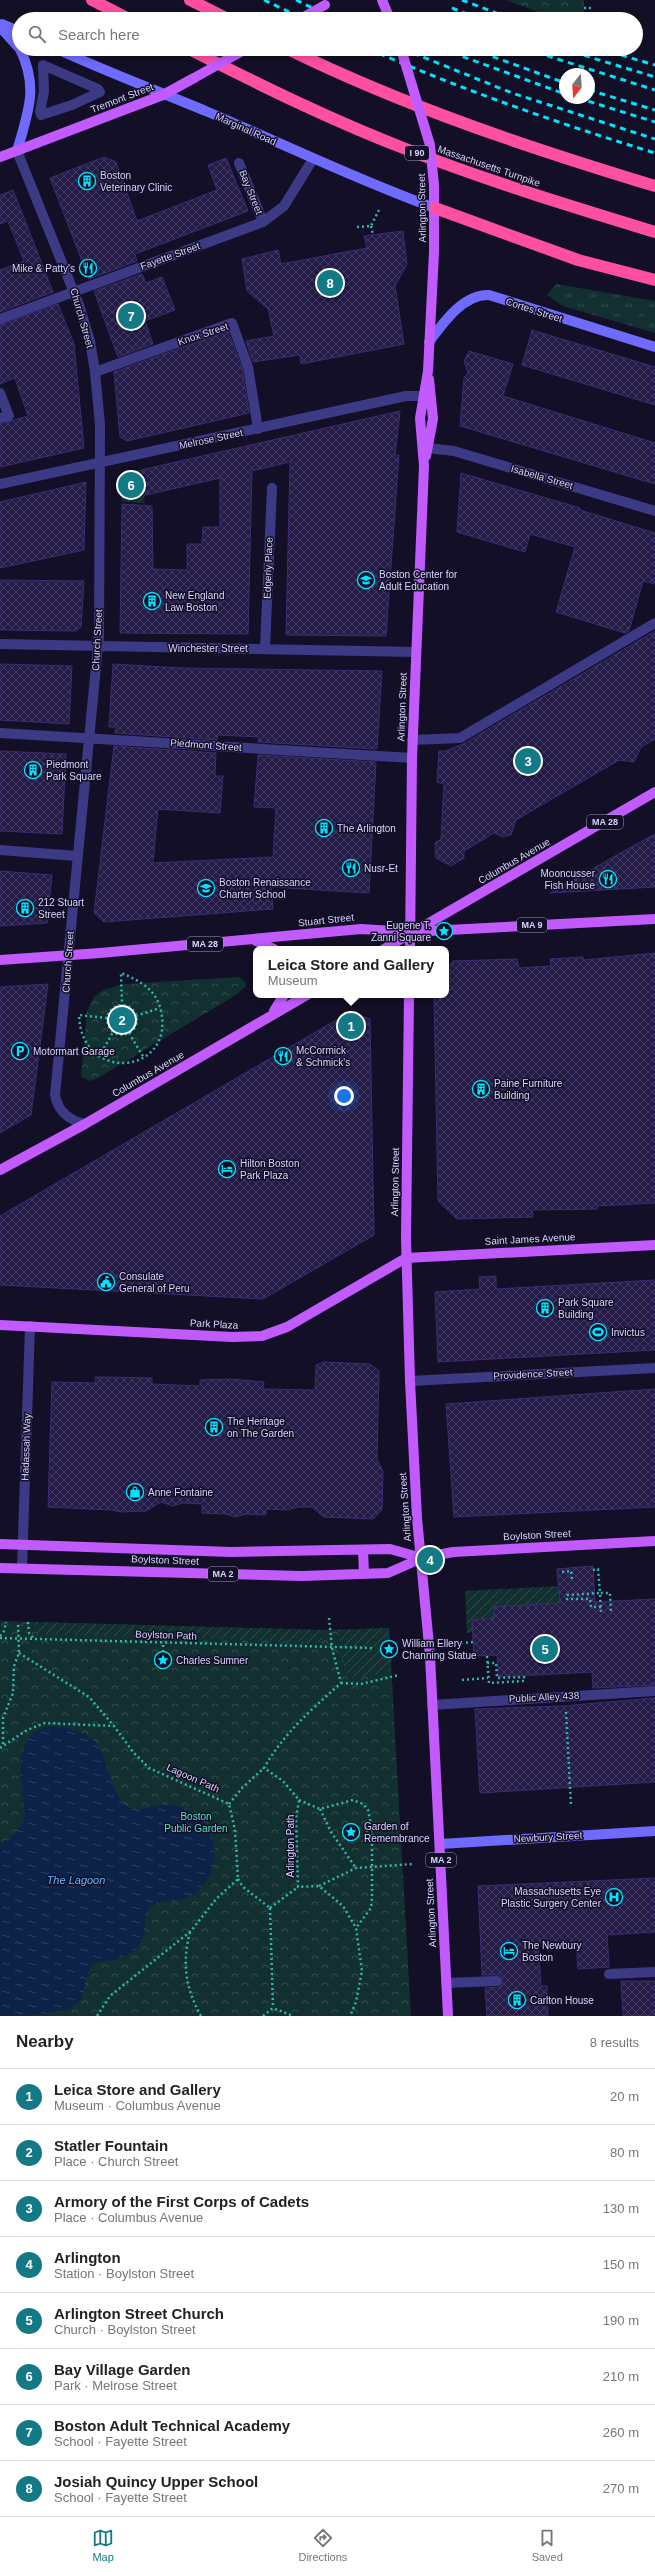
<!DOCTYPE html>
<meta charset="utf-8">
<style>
body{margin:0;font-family:Arial,sans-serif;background:#f6f6f6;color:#222}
.compass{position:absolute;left:559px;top:68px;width:36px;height:36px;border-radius:50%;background:#fff;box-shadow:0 2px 10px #0003;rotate:197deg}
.you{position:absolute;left:344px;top:1096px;width:14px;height:14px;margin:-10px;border:3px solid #fff;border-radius:50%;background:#1a73e8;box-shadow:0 0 0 6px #1a73e833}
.badge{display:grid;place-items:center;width:26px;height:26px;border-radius:50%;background:#137a85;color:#fff;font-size:13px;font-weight:700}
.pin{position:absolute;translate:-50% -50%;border:2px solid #fff;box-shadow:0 1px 4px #0006}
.popup{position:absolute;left:253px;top:946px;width:196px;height:52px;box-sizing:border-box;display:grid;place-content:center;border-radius:8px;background:#fff;filter:drop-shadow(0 1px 3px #0005);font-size:13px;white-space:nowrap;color:#767676}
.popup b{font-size:15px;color:#222}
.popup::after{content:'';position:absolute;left:50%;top:100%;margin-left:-8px;border:8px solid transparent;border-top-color:#fff}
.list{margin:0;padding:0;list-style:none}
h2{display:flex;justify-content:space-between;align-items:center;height:52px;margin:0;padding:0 16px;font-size:17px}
h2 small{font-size:13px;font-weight:400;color:#767676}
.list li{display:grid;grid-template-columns:26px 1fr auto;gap:12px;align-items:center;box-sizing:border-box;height:56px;padding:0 16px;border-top:1px solid #e0e0e0}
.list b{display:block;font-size:15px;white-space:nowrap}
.list p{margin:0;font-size:13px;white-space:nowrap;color:#767676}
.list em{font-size:13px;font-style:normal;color:#767676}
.icon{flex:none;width:22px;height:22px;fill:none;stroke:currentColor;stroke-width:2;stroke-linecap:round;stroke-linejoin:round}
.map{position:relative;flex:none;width:655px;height:2016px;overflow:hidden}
.search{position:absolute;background:#fff;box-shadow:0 2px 10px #0003;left:12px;right:12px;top:12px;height:44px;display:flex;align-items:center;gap:10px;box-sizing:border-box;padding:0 14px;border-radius:22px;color:#767676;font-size:15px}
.sheet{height:500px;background:#fff}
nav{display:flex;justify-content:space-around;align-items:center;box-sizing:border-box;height:56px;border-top:1px solid #e0e0e0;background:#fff;font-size:11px;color:#767676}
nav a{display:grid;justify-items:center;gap:2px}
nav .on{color:#137a85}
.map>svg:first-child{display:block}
</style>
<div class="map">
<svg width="655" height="2016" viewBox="0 0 655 2016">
<defs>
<pattern id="grass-tufts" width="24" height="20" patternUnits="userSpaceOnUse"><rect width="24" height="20" fill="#12302f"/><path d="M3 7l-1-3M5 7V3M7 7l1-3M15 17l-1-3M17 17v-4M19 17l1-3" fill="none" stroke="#344d4e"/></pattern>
<pattern id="park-crowns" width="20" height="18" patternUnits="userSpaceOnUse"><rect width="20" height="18" fill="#12302f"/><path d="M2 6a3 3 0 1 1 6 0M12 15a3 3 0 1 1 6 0" fill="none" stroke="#344d4e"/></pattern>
<pattern id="garden-furrows" width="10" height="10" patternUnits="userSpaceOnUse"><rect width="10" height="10" fill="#12302f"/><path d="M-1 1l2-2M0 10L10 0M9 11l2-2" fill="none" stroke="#344d4e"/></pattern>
<pattern id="water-ripples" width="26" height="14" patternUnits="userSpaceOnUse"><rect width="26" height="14" fill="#0c2248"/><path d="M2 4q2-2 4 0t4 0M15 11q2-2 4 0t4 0" fill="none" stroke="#2f4163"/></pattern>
<pattern id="building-cross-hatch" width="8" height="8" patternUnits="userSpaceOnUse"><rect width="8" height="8" fill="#241b47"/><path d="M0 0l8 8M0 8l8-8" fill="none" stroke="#433b63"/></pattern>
</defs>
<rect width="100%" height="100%" fill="#130f26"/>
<!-- grass -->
<path fill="url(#grass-tufts)" d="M556,284L655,301V333L563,306L547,295Z"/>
<!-- park -->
<path fill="url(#park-crowns)" d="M506,0H584V19H557Z
M239,977L245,982L246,986L236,995L98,1078L90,1081L81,1077L87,1011L94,997L103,990L124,984Z
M0,1621L322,1630L389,1628L411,2016H0Z"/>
<!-- garden -->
<path fill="url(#garden-furrows)" d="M140,470L145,494L144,503L122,502L119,475Z
M593,1584L565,1603L494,1607V1618L472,1620V1632L467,1633L465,1591Z
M34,1622L322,1630V1639L318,1642L43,1634L37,1632Z
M389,1628L391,1671L359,1678L349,1677L344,1667L338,1630Z"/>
<!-- water -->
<path fill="url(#water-ripples)" d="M54,1726C122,1735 95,1771 125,1805C139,1814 149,1806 163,1805C188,1803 209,1822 214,1845C218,1863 209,1880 197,1892C184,1906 162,1895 149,1908C139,1932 152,1948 117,1959C109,1962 100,1960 93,1964C84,1975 86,1987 81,1999C72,2016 20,2016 0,2016V1843C13,1838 22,1828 25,1815C21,1784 9,1729 54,1726Z"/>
<!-- building -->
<path fill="url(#building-cross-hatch)" stroke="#3b2d73" d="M104,157L116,162L137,221L217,190L208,165L226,158L248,211L135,254L137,261L89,279L50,178Z
M13,190L53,292L0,312V270L24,261L8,221L0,224V195Z
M403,231L407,264L395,286L404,344L301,364L300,355L253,362L246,341L274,336L268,309L247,291L242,259L278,250L281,264L367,248L364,236Z
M142,274L146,283L162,277L175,310L145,321L153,344L118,357L94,291Z
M58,304L74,344L84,448L0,467V424L28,416L15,378L0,384V325Z
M532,330L655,367V405L522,365Z
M228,331L242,368L249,413L127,441L120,437L114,372Z
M469,351L513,364L503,396L655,443V484L460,426L464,378L468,373L464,361Z
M400,411L395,456L399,455L386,636L286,635L290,462L252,471L248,634L120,633L122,504L152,506L153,569L187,570V544H202L203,527H220V478L146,495L141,470Z
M461,473L580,508V510L655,533V584L643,581L629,631L625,633L556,612L575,547L530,534L525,552L457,532Z
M86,482L84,550L0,568V502Z
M0,580L84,581L81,627L76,631L0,630Z
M655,631V739L641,747L634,762L619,760L516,820L511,835L503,837L494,833L464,851V858L451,866L436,858L435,843L441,839L444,784L437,782L439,751H445L463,744Z
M0,664L72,666L69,724L0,720Z
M113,664L181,668L382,671L377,749L258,742L259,737L218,735L217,740L115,733L116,727H109Z
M114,746L216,753L215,776H223L220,813L158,809L153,863L273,857L276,808L254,807L258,755L376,762L369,893L271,887L273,909L104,922L94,913Z
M0,751L66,754L62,834L0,831Z
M655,834V887L550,893L624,851Z
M0,871L52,875L47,923L0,926Z
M655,953V1203L597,1206V1209L532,1210L533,1217L457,1219L438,1201L434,995H446V971L453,961L517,959L519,968L551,966L550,959L583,957V960Z
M48,984L31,1115L0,1133V987Z
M350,1012L370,1019L374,1235L263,1299L0,1285V1216Z
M496,1276V1289L655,1280V1350L438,1362L435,1292L480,1289L479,1277Z
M324,1362L370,1364L379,1371L377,1459L383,1471L382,1510L373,1519L324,1517L312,1507H298L287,1510L266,1509V1515L246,1514L235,1517L226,1514L202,1513V1504L183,1503L173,1506L161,1502L146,1511L121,1512L111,1510L48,1507L52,1382L95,1383V1377H104L152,1378V1384L200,1386V1380L231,1379L264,1382L263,1389L315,1390L316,1365Z
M655,1389V1507L454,1517L446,1404Z
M593,1566L595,1602L655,1599V1685L593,1688L592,1672L498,1677L497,1655L474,1656L472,1620L494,1618V1607L560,1603L557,1569Z
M655,1698V1782L480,1793L475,1709L562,1706Z
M655,1878V1932L607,1935L609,1967L578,1969L576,1942L538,1943L541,1986H547L548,2016H487L485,1988L500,1987L503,1980L500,1975H482L478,1886Z
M621,1981H655V2016H623Z"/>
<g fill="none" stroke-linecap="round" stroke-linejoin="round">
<!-- path -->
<path stroke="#2fb8b0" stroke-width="2.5" stroke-dasharray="2 3" stroke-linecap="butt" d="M584,8H592
M371,226L373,235
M357,227L371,226L379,210
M351,949L354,948
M107 1020a15 15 0 1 1 30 0a15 15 0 1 1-30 0Z
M136,1016L160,1008
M107,1018L79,1015C81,1084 175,1075 161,1011C157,990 139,980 121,973L122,1005
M129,1033L144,1058
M99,1057L113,1032
M593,1570L598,1569L600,1593H610L611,1613
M562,1572L571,1571L572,1580
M601,1607H591L590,1599H567V1595L600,1593L601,1614
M329,1618L332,1648L341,1683C312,1709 283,1734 264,1768L283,1781L299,1800L296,1818L298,1887L319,1886L343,1906L356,1928L362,1971L356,2002L350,2016
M28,1622L29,1633L34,1639
M0,1636L4,1631L6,1622
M0,1638L374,1648
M461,1643L473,1642
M163,1652V1643
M19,1653L89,1697L114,1726
M487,1656L489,1683L524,1681V1677L497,1678L496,1663H487
M462,1680L488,1678
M341,1683L361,1684L399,1675
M566,1712L571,1805
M3,1744V1718L13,1693L14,1666L19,1653L18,1622
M0,1748L27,1730L45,1723L114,1726L133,1752L149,1768L229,1804L235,1830L238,1879L216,1899L191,1931L110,1996L97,2016
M299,1800L320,1809L353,1800L363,1804L368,1810L372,1830V1896L371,1908L356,1928
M229,1804L242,1788L264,1768
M320,1809L331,1832L356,1868
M366,1831L372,1830
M238,1879L243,1887L270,1908
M319,1886L356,1868L412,1864
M270,1908L273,2008
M270,1908L298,1887
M190,1932C182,1963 185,1987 201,2016
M263,2016L273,2008L293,2016"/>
<!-- lane -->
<path stroke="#3d3a85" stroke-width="10" d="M95,372L232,323L248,367L258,429
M0,393L9,416L0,418
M412,740L460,738L655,623
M432,1705L655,1691
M609,1974L655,1972
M446,1983L497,1981"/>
<!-- street -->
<path stroke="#3d3a85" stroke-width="10" d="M43,65L98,89L100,92L72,105L41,115L40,112L44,91Z
M17,151L79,305L90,341L95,372L100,425L99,635L55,1095C58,1112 69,1120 85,1124
M239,163L263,222
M0,319L263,222L284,206L313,159
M428,448L454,451L655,511
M0,484L406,396H423
M0,644L416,652
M265,648L272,488
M0,733L412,758
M0,850L77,856
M410,1381L655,1368
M22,1568L30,1326"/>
<!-- secondary -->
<path stroke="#6f6bff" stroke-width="10" d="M2,24L19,31
M0,27L19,48
M57,49C107,72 158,91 208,112C284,144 357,180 435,208
M17,151C28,112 39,88 20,49
M429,342C443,323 463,294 489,295L655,347
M440,1844L655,1831"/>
<!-- primary -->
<path stroke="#c25bff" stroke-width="10" d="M382,0L390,19
M0,157L163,95L194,78
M426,456L433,419L429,379
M256,941L274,949
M384,949L655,792
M410,949L412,758L424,466L420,418L428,371L434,252V185
M0,960L100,953L361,929L410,932L655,919
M409,995L406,1238L410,1381L417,1518L430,1656L448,2016
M274,1011L284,995
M0,1170L85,1124L307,995
M0,1325L232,1337L262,1336L287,1327L406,1258L655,1245
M0,1544L231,1552L390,1549L422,1558
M363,1550L364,1574
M0,1568L302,1576L388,1573L422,1558L453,1552L655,1541"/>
<!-- highway -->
<path stroke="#ff4fa3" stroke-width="12" d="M92,0L129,19
M190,0L228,19
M189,49C262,86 335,122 411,151C491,182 573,207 655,232
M288,49C406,107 530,148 655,186
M435,208L578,260L655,280"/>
<!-- rail -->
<path stroke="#00e5ff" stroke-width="3" stroke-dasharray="6 5" stroke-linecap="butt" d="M264,0L304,19
M296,0L335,19
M462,0L512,19
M452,8L479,19
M369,49C463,90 557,123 655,153
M403,49L512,93L655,139
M442,49L565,94
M472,49L565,83
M526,49L655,90
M563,49L655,77
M600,49L655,65
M589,90L655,110
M578,98L655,122"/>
<!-- primary-bridge -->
<path stroke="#c25bff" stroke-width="10" d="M300,19L325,5
M401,49L430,145L434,185
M194,78L246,49"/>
</g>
<!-- icons -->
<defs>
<g id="building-ring" transform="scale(0.9)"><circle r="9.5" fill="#130f26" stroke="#00e5ff" stroke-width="1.5"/><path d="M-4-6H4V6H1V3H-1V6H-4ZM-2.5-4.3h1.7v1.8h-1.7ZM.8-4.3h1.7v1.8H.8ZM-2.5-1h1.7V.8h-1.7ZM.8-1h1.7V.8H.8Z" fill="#00e5ff"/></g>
<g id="restaurant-ring" transform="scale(0.9)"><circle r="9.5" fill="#130f26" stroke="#00e5ff" stroke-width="1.5"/><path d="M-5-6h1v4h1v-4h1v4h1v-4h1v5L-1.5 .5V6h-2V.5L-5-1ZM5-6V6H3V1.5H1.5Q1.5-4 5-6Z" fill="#00e5ff"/></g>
<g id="school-ring" transform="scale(0.9)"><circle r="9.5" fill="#130f26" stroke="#00e5ff" stroke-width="1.5"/><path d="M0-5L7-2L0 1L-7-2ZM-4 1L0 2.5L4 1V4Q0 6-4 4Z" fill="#00e5ff"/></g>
<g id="sight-ring" transform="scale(0.9)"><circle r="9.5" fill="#130f26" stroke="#00e5ff" stroke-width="1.5"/><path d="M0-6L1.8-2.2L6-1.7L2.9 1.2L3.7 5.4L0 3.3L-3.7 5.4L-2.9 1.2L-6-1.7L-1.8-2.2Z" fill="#00e5ff"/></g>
<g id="parking-ring" transform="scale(0.9)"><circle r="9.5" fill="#130f26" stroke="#00e5ff" stroke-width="1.5"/><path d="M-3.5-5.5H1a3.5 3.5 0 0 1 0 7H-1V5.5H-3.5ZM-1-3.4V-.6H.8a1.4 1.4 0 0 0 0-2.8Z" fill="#00e5ff"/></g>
<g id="hotel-ring" transform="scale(0.9)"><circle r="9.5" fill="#130f26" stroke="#00e5ff" stroke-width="1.5"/><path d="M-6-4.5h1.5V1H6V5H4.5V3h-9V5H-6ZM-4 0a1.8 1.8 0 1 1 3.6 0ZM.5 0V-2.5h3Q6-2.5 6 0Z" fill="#00e5ff"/></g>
<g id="civic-ring" transform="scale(0.9)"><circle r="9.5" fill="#130f26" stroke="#00e5ff" stroke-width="1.5"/><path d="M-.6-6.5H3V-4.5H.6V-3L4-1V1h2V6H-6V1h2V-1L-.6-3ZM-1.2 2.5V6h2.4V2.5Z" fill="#00e5ff"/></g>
<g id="stadium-ring" transform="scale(0.9)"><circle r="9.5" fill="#130f26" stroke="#00e5ff" stroke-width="1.5"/><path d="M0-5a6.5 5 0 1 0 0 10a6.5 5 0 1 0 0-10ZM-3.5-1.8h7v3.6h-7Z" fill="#00e5ff"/></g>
<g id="shop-ring" transform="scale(0.9)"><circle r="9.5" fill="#130f26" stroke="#00e5ff" stroke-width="1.5"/><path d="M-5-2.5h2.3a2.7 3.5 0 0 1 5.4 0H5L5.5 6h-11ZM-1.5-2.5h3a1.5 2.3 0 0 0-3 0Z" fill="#00e5ff"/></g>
<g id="hospital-ring" transform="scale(0.9)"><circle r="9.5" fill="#130f26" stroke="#00e5ff" stroke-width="1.5"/><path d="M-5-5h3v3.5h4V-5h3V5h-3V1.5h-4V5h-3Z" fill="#00e5ff"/></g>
</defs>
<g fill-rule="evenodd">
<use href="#building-ring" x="87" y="181"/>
<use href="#restaurant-ring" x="88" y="268"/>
<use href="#school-ring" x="366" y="580"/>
<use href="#building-ring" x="152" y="601"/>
<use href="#building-ring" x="33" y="770"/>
<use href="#building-ring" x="324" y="828"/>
<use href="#restaurant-ring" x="351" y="868"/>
<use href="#restaurant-ring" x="608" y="879"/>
<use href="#school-ring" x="206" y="888"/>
<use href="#building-ring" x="25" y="908"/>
<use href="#sight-ring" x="444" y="931"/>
<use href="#parking-ring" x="20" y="1051"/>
<use href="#restaurant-ring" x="283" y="1056"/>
<use href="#building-ring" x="481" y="1089"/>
<use href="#hotel-ring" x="227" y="1169"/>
<use href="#civic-ring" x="106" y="1282"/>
<use href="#building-ring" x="545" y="1308"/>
<use href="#stadium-ring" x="598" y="1332"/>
<use href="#building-ring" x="214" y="1427"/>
<use href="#shop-ring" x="135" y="1492"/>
<use href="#sight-ring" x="389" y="1649"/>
<use href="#sight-ring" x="163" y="1660"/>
<use href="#sight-ring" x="351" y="1832"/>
<use href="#hospital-ring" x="614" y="1897"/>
<use href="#hotel-ring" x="509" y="1951"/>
<use href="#building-ring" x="517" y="2000"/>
</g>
<g text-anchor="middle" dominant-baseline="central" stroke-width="3" stroke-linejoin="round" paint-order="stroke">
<!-- shield labels -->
<g fill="#130f26" stroke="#9e99be" stroke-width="1">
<rect x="405" y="146" width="24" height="14" rx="3"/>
<rect x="587" y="815" width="36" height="14" rx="3"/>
<rect x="517" y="918" width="30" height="14" rx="3"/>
<rect x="187" y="937" width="36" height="14" rx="3"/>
<rect x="208" y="1567" width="30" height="14" rx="3"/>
<rect x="426" y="1853" width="30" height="14" rx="3"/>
</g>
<g font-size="9" font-weight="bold" fill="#d9d4ff">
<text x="417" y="153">I 90</text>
<text x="605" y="822">MA 28</text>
<text x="532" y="925">MA 9</text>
<text x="205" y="944">MA 28</text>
<text x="223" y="1574">MA 2</text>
<text x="441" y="1860">MA 2</text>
</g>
<!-- street labels -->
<g font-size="10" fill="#d9d4ff" stroke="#130f26">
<text transform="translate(122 98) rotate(-21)">Tremont Street</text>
<text transform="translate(246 129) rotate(24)">Marginal Road</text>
<text transform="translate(489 166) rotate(19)">Massachusetts Turnpike</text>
<text transform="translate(251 192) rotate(68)">Bay Street</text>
<text transform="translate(422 208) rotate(-91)">Arlington Street</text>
<text transform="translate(170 256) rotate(-20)">Fayette Street</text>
<text transform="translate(534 310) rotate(18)">Cortes Street</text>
<text transform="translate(82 318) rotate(74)">Church Street</text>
<text transform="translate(203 334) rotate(-18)">Knox Street</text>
<text transform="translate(211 439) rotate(-12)">Melrose Street</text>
<text transform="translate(542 477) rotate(16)">Isabella Street</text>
<text transform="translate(268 568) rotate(-88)">Edgerly Place</text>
<text transform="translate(97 640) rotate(-87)">Church Street</text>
<text x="208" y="648">Winchester Street</text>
<text transform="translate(402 707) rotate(-88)">Arlington Street</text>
<text transform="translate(206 745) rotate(4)">Piedmont Street</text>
<text transform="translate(514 861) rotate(-30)">Columbus Avenue</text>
<text transform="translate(326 920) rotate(-6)">Stuart Street</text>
<text transform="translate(68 962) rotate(-86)">Church Street</text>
<text transform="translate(148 1074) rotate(-30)">Columbus Avenue</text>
<text transform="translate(395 1182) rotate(-89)">Arlington Street</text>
<text transform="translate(530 1239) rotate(-3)">Saint James Avenue</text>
<text transform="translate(214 1324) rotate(3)">Park Plaza</text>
<text transform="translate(533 1374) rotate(-3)">Providence Street</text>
<text transform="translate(26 1447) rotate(-88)">Hadassah Way</text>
<text transform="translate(405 1507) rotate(-94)">Arlington Street</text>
<text transform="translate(537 1535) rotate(-3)">Boylston Street</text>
<text transform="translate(165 1560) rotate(2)">Boylston Street</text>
<text transform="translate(166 1635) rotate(2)">Boylston Path</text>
<text transform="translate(544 1697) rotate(-3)">Public Alley 438</text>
<text transform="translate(193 1778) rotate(24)">Lagoon Path</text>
<text transform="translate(548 1837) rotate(-3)">Newbury Street</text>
<text transform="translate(290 1846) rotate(-90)">Arlington Path</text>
<text transform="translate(431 1913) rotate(-93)">Arlington Street</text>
</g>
<!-- poi labels -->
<g font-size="10" fill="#d9d4ff" stroke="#130f26" text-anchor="start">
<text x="100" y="175">Boston<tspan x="100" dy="12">Veterinary Clinic</tspan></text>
<text x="75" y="268" text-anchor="end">Mike &amp; Patty's</text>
<text x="379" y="574">Boston Center for<tspan x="379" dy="12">Adult Education</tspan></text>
<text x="165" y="595">New England<tspan x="165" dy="12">Law Boston</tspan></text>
<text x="46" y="764">Piedmont<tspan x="46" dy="12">Park Square</tspan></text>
<text x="337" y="828">The Arlington</text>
<text x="364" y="868">Nusr-Et</text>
<text x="595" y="873" text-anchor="end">Mooncusser<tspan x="595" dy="12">Fish House</tspan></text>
<text x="219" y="882">Boston Renaissance<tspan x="219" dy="12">Charter School</tspan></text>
<text x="38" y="902">212 Stuart<tspan x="38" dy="12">Street</tspan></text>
<text x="431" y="925" text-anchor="end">Eugene T.<tspan x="431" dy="12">Zanni Square</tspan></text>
<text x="296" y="1050">McCormick<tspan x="296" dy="12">&amp; Schmick's</tspan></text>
<text x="33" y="1051">Motormart Garage</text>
<text x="494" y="1083">Paine Furniture<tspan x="494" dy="12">Building</tspan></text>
<text x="240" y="1163">Hilton Boston<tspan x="240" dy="12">Park Plaza</tspan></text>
<text x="119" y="1276">Consulate<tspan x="119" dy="12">General of Peru</tspan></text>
<text x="558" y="1302">Park Square<tspan x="558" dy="12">Building</tspan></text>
<text x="611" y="1332">Invictus</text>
<text x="227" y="1421">The Heritage<tspan x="227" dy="12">on The Garden</tspan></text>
<text x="148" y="1492">Anne Fontaine</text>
<text x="402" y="1643">William Ellery<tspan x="402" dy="12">Channing Statue</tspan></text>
<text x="176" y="1660">Charles Sumner</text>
<text x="364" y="1826">Garden of<tspan x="364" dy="12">Remembrance</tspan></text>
<text x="601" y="1891" text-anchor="end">Massachusetts Eye<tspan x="601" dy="12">Plastic Surgery Center</tspan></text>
<text x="522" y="1945">The Newbury<tspan x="522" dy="12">Boston</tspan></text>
<text x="530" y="2000">Carlton House</text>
</g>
<!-- park labels -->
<g font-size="10" fill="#5fe0c0" stroke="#130f26">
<text x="196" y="1816">Boston<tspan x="196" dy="12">Public Garden</tspan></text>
</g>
<!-- water labels -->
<g font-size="11" font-style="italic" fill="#62b6ff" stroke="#130f26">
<text x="76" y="1880">The Lagoon</text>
</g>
</g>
</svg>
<svg class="compass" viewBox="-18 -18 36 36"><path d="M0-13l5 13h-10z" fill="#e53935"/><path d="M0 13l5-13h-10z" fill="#767676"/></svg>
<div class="you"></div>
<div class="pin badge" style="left:351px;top:1026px">1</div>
<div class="popup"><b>Leica Store and Gallery</b>Museum</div>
<div class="pin badge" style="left:122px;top:1020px">2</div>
<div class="pin badge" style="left:528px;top:761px">3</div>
<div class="pin badge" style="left:430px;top:1560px">4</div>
<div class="pin badge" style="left:545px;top:1649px">5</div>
<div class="pin badge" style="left:131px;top:485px">6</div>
<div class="pin badge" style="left:131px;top:316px">7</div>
<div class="pin badge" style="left:330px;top:283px">8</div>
<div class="search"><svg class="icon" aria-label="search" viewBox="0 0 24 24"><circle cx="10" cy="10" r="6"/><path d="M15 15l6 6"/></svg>Search here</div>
</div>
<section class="sheet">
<h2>Nearby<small>8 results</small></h2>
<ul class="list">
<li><span class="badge">1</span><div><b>Leica Store and Gallery</b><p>Museum · Columbus Avenue</p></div><em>20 m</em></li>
<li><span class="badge">2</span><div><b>Statler Fountain</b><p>Place · Church Street</p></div><em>80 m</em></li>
<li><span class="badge">3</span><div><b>Armory of the First Corps of Cadets</b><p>Place · Columbus Avenue</p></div><em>130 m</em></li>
<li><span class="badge">4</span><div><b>Arlington</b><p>Station · Boylston Street</p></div><em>150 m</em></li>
<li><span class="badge">5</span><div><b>Arlington Street Church</b><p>Church · Boylston Street</p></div><em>190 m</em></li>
<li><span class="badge">6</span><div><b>Bay Village Garden</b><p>Park · Melrose Street</p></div><em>210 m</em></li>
<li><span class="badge">7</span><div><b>Boston Adult Technical Academy</b><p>School · Fayette Street</p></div><em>260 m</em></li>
<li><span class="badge">8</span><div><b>Josiah Quincy Upper School</b><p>School · Fayette Street</p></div><em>270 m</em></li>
</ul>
</section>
<nav>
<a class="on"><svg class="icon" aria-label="map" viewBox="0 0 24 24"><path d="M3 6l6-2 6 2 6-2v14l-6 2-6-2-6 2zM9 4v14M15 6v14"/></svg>Map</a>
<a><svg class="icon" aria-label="directions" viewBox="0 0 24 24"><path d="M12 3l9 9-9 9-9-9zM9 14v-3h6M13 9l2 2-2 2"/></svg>Directions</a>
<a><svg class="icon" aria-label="saved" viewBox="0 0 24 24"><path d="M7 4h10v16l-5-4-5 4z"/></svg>Saved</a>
</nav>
